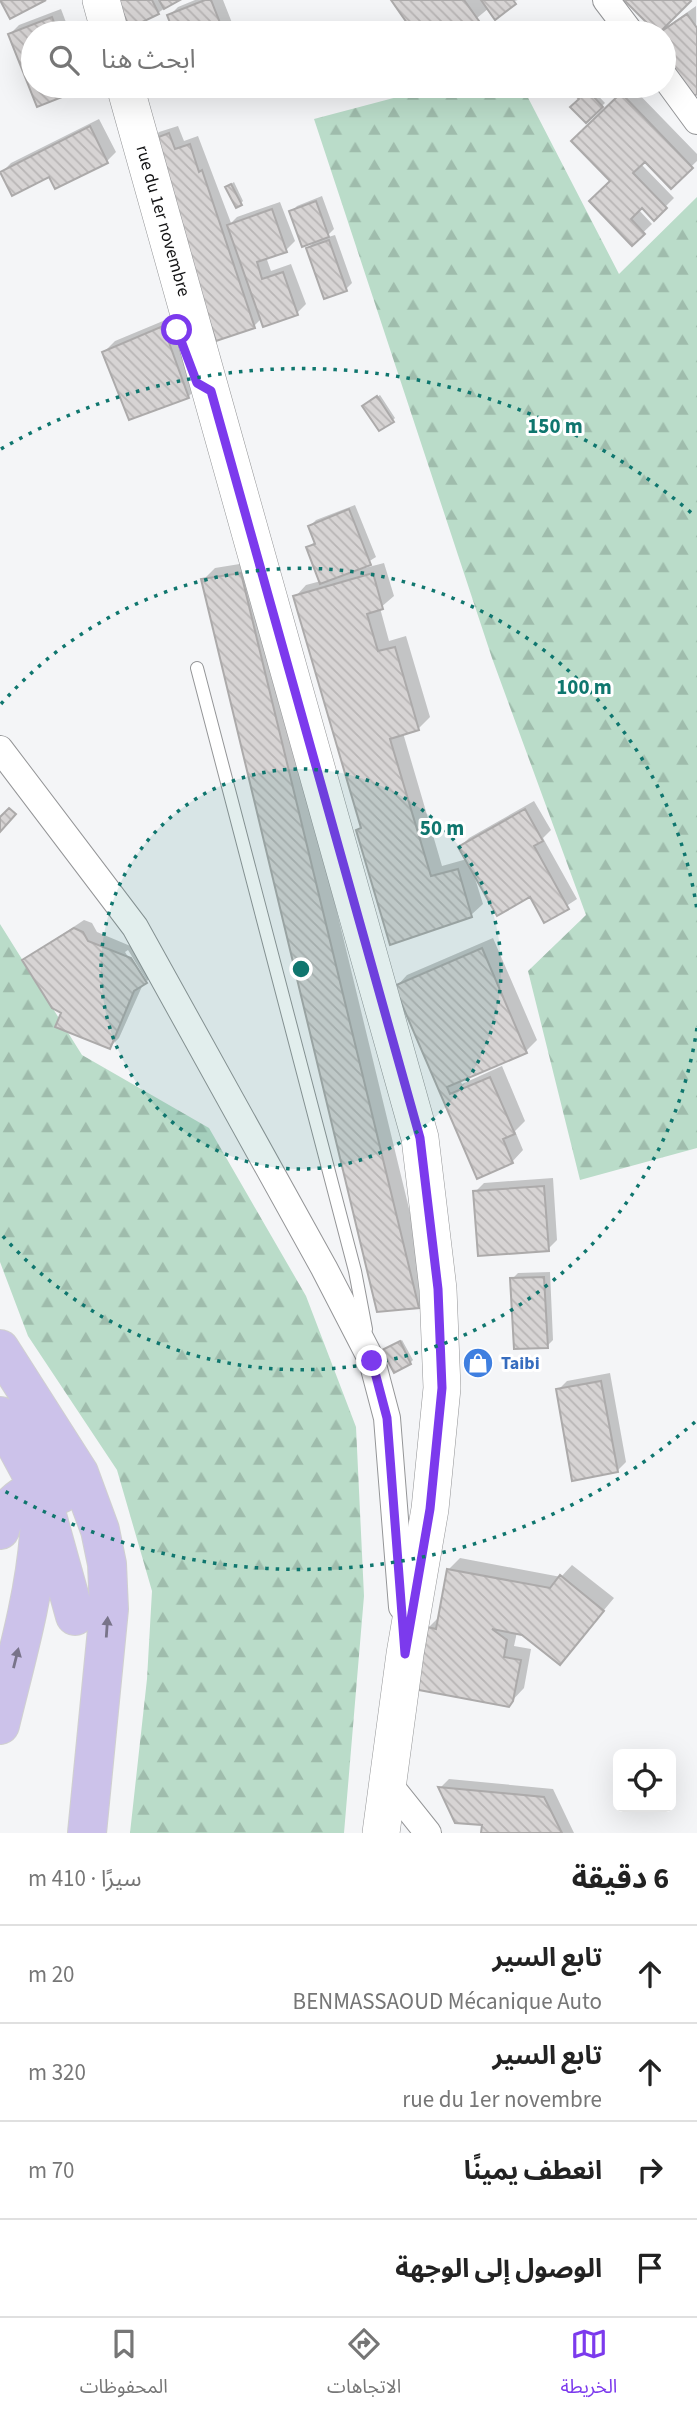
<!DOCTYPE html>
<html lang="ar">
<meta charset="utf-8">
<style>
body{margin:0;font-family:"Source Sans 3","Noto Sans Arabic",sans-serif;background:#f6f6f6;color:#222;direction:rtl}
.controls{position:absolute;right:21px;bottom:21px;display:grid;overflow:hidden;border-radius:10px;box-shadow:0 7px 28px #0002}
.controls button{width:63px;height:63px;display:grid;place-items:center;padding:0;border:0;border-bottom:2px solid #e0e0e0;background:#fff;color:#222;font:35px sans-serif}
.stop{position:absolute;width:21px;height:21px;margin:-16px;border:5px solid #7c3aed;border-radius:50%;background:#fff}
.stop.end{background:#7c3aed;border-color:#fff;box-shadow:0 2px 7px #0008}
.list{margin:0;padding:0;list-style:none}
h2{display:flex;justify-content:space-between;align-items:center;height:91px;margin:0;padding:0 28px;font-size:30px}
h2 small{font-size:23px;font-weight:400;color:#767676}
.list li{display:grid;grid-template-columns:46px 1fr auto;gap:21px;align-items:center;box-sizing:border-box;height:98px;padding:0 28px;border-top:2px solid #e0e0e0}
.list b{display:block;font-size:26px;white-space:nowrap}
.list p{margin:0;font-size:23px;white-space:nowrap;color:#767676}
.list em{font-size:23px;font-style:normal;color:#767676}
.icon{flex:none;width:38px;height:38px;fill:none;stroke:currentColor;stroke-width:2;stroke-linecap:round;stroke-linejoin:round}
.map{position:relative;flex:none;width:697px;height:1833px;overflow:hidden;direction:ltr}
.search{position:absolute;background:#fff;box-shadow:0 7px 28px #0002;left:21px;right:21px;top:21px;height:77px;display:flex;align-items:center;gap:18px;box-sizing:border-box;padding:0 24px;border-radius:38px;color:#767676;font-size:26px}
.sheet{height:483px;background:#fff}
nav{display:flex;justify-content:space-around;align-items:center;box-sizing:border-box;height:98px;border-top:2px solid #e0e0e0;background:#fff;font-size:19px;color:#767676}
nav a{display:grid;justify-items:center;gap:4px}
nav .on{color:#7c3aed}
.map>svg:first-child{display:block}
</style>
<div class="map">
<svg width="697" height="1833" viewBox="0 0 697 1833">
<defs>
<pattern id="forest-firs" width="22" height="20" patternUnits="userSpaceOnUse" patternTransform="scale(1.75)"><rect width="22" height="20" fill="#badcc9"/><path d="M5 1l3.5 6h-7zM16 11l3.5 6h-7z" fill="#9fbcac"/></pattern>
<pattern id="building-back-hatch" width="6" height="6" patternUnits="userSpaceOnUse" patternTransform="scale(1.75)"><rect width="6" height="6" fill="#d7d4d4"/><path d="M-1 5l2 2M0 0l6 6M5-1l2 2" fill="none" stroke="#b8b5b5"/></pattern>
</defs>
<rect width="100%" height="100%" fill="#f4f5f7"/>
<!-- forest -->
<path fill="url(#forest-firs)" d="M439,86H522L619,274L697,197V1148L580,1180L528,971L586,915L492,658L314,119Z
M0,924L82,1055L209,1128L306,1296L356,1427L364,1596L344,1833H130L147,1679L152,1591L117,1470L28,1336L0,1262Z"/>
<!-- shadow -->
<path fill="#0003" d="M119,0H176L158,13Z
M195,0H223L236,33H176L169,16L178,7Z
M393,0H518L489,8L459,33H416Z
M696,6L697,92L689,97L664,61V33H658Z
M61,9L70,33H33V86H82L38,104L10,34L19,25Z
M569,86H589L605,103L586,121L581,99Z
M631,86L697,154V161L671,186L645,160L641,164L674,198L654,218L642,206L638,209L652,224L632,243L612,181L573,141Z
M99,119L116,152L107,161L50,175L2,172L11,163Z
M178,126L184,141L198,136L231,223L237,217L280,202L295,241L286,250L266,257L271,271L291,264L306,304L297,313L262,318L254,326L150,141L159,132Z
M234,182L243,201L241,203L227,187Z
M322,196L334,229L325,238L335,235L352,283L346,289L308,248L316,240L291,212L297,206Z
M175,316L200,385L188,397L104,352L115,341Z
M380,395L395,418L393,420L367,404Z
M355,505L376,557L360,567L361,569L384,563L394,596L380,608L389,641L406,636L430,717L418,729L403,733L442,866L467,859L460,847L469,838L534,801L551,830L543,838L577,899L545,920L530,895L474,875L483,904L471,915L391,942L358,830L362,826L295,597L306,585L321,581L308,547L316,541L310,526L316,520Z
M252,562L430,1295L419,1307L203,580L215,568Z
M84,920L92,923L97,932L140,950L154,973L147,981L128,950L125,952L144,982L119,1038L110,1047L64,1012L24,960Z
M493,938L537,1040L526,1051L460,1080L462,1084L502,1066L525,1121L515,1131L523,1150L512,1162L478,1176L396,987L407,975Z
M553,1178L557,1240L548,1249L475,1192L484,1183Z
M550,1272L553,1340L547,1346L512,1279L518,1273Z
M402,1340L413,1360L410,1363L387,1348Z
M610,1373L626,1462L617,1471L558,1390L567,1381Z
M460,1558L561,1577L572,1565L614,1598L560,1663L523,1633L517,1632L514,1646L531,1649L524,1688L508,1705L428,1628L440,1616L449,1569Z
M449,1779L553,1789L574,1833H483L484,1823L440,1788Z"/>
<!-- building -->
<path fill="url(#building-back-hatch)" stroke="#acaaaa" stroke-width="2" d="M0,0H46L10,19Z
M117,0H152L159,14L130,28Z
M159,0H180L164,9Z
M205,0H211L224,33H174L167,15Z
M391,0H464L479,21L462,33H414Z
M481,0H513L516,4L495,20Z
M624,0H690L691,1L659,33H653L655,31Z
M687,14L697,28V94L689,100L664,64V33H659Z
M52,17L58,33H33V86H79L80,90L37,107L8,34Z
M567,86H584L603,107L586,123L570,107L579,99Z
M621,93L693,168L671,189L645,162L633,173L667,208L654,221L642,208L631,219L645,234L632,246L589,201L610,181L571,141Z
M90,126L108,163L55,189L49,177L12,196L0,172Z
M169,133L175,149L190,144L199,172L202,170L255,328L216,341L148,141Z
M231,184L242,205L236,208L225,187Z
M316,201L329,237L302,247L289,211Z
M272,209L287,252L257,262L262,279L283,272L298,315L263,327L227,225Z
M329,240L347,291L324,299L306,248Z
M163,326L189,398L129,420L102,352Z
M377,396L394,422L379,431L362,406Z
M349,509L371,565L320,584L306,547L315,544L308,526Z
M241,573L419,1308L377,1312L201,579Z
M373,573L383,609L367,614L378,651L395,647L419,730L390,739L431,876L458,869L472,917L390,945L356,830L361,828L293,596Z
M9,808L16,814L0,832V817Z
M525,809L543,841L534,846L569,909L544,923L530,897L497,916L458,847Z
M74,928L83,932L88,941L131,958L147,983L134,991L110,1049L55,1027L61,1013L52,1008L22,960Z
M482,948L527,1053L447,1087L450,1094L490,1077L515,1134L503,1139L513,1163L477,1179L394,986Z
M544,1186L549,1251L478,1256L473,1191Z
M544,1277L548,1348L514,1349L510,1278Z
M400,1341L411,1364L394,1373L382,1350Z
M601,1381L618,1472L572,1481L556,1389Z
M447,1569L550,1588L560,1575L604,1611L560,1665L522,1635L492,1629L507,1640L504,1657L521,1660L513,1701L509,1707L419,1690L414,1686L427,1627L436,1629Z
M438,1787L544,1797L562,1833H481L482,1825L455,1823Z"/>
<g fill="none" stroke-linecap="round" stroke-linejoin="round">
<!-- lane casing -->
<g stroke="#949597" stroke-width="14">
<path id="lane" d="M197,668L355,1271L366,1329"/>
</g>
<!-- street casing -->
<g stroke="#949597" stroke-width="28">
<path id="street" d="M606,0L631,33
M664,76L697,121
M0,749L135,927L324,1268L372,1361L387,1418L402,1607
M388,1783L428,1833"/>
</g>
<!-- secondary casing -->
<g stroke="#949597" stroke-width="38">
<path id="secondary" d="M101,0L110,33
M125,86L420,1138L438,1289L442,1388L430,1509L405,1654L381,1833"/>
</g>
<!-- primary casing -->
<g stroke="#d0d0d0" stroke-width="40">
<path id="primary" d="M0,1349L79,1473L100,1530L107,1564L109,1609L87,1833
M0,1416L40,1490L75,1616
M0,1530C7,1502 31,1482 60,1494
M0,1725C15,1663 34,1599 39,1535C42,1492 37,1449 34,1406"/>
</g>
<!-- lane -->
<use href="#lane" stroke="#fff" stroke-width="12"/>
<!-- street -->
<use href="#street" stroke="#fff" stroke-width="26"/>
<!-- secondary -->
<use href="#secondary" stroke="#fff" stroke-width="37"/>
<!-- primary -->
<use href="#primary" stroke="#ccc2ea" stroke-width="38"/>
</g>
<!-- one-way arrows -->
<defs><path id="oneway-solid" d="M-6-.8H1V-3.2L6.5 0L1 3.2V.8H-6Z" transform="scale(1.75)"/></defs>
<g fill="#79748a">
<use href="#oneway-solid" transform="translate(107 1627) rotate(-86)"/>
<use href="#oneway-solid" transform="translate(16 1658) rotate(-76)"/>
</g>
<g fill="none" stroke-linecap="round" stroke-linejoin="round">
<!-- route -->
<path stroke="#7c3aed" stroke-width="9" d="M177,330L197,383L211,391L420,1138L438,1289L442,1388L430,1509L405,1654L387,1418L372,1361"/>
</g>
<!-- distance rings -->
<circle cx="301" cy="969" r="200" fill="#0f766e" fill-opacity=".12"/>
<g fill="none" stroke="#0f766e" stroke-width="3.5" stroke-dasharray="3.5 7">
<circle cx="301" cy="969" r="200"/>
<path d="M697 1028A400 400 0 0 1 1 1234M1 704A400 400 0 0 1 697 910"/>
<path d="M695 1422A600 600 0 0 1 1 1489M1 449A600 600 0 0 1 695 516"/>
</g>
<!-- icons -->
<defs>
<g id="shop-disc" transform="scale(1.575)"><circle r="9.5" fill="#3f7fe0" stroke="#fff"/><path d="M-5-2.5h2.3a2.7 3.5 0 0 1 5.4 0H5L5.5 6h-11ZM-1.5-2.5h3a1.5 2.3 0 0 0-3 0Z" fill="#fff"/></g>
</defs>
<g fill-rule="evenodd">
<use href="#shop-disc" x="478" y="1363"/>
</g>
<g text-anchor="middle" dominant-baseline="central" stroke-width="6" stroke-linejoin="round" paint-order="stroke">
<!-- street labels -->
<g font-size="18" fill="#141415" stroke="#fff">
<text transform="translate(163 221) rotate(74)">rue du 1er novembre</text>
</g>
<!-- shop labels -->
<g font-size="18" font-weight="bold" fill="#366cbe" stroke="#fff" text-anchor="start">
<text x="501" y="1363">Taibi</text>
</g>
</g>
<circle cx="301" cy="969" r="10" fill="#0f766e" stroke="#fff" stroke-width="3.5"/>
<g font-size="21" text-anchor="middle" font-weight="bold" fill="#0f766e" stroke="#fff" stroke-width="6" stroke-linejoin="round" paint-order="stroke">
<text x="555" y="433">150 m</text>
<text x="584" y="694">100 m</text>
<text x="442" y="835">50 m</text>
</g>
</svg>
<div class="controls">
<button><svg class="icon" aria-label="locate" viewBox="0 0 24 24"><circle cx="12" cy="12" r="6"/><path d="M12 2v4M12 18v4M2 12h4M18 12h4"/></svg></button>
</div>
<div class="stop" style="left:177px;top:330px"></div>
<div class="stop end" style="left:372px;top:1361px"></div>
<div class="search"><svg class="icon" aria-label="search" viewBox="0 0 24 24"><circle cx="10" cy="10" r="6"/><path d="M15 15l6 6"/></svg>ابحث هنا</div>
</div>
<section class="sheet">
<h2>6 دقيقة<small>سيرًا · 410 m</small></h2>
<ul class="list">
<li><svg class="icon" aria-label="ahead" viewBox="0 0 24 24"><path d="M12 20V5M6 11l6-6 6 6"/></svg><div><b>تابع السير</b><p>BENMASSAOUD Mécanique Auto</p></div><em>20 m</em></li>
<li><svg class="icon" aria-label="ahead" viewBox="0 0 24 24"><path d="M12 20V5M6 11l6-6 6 6"/></svg><div><b>تابع السير</b><p>rue du 1er novembre</p></div><em>320 m</em></li>
<li><svg class="icon" aria-label="right" viewBox="0 0 24 24"><path d="M7 20v-9h11M14 6l5 5-5 5"/></svg><div><b>انعطف يمينًا</b></div><em>70 m</em></li>
<li><svg class="icon" aria-label="arrive" viewBox="0 0 24 24"><path d="M6 21V4h12l-3 4 3 4H6"/></svg><div><b>الوصول إلى الوجهة</b></div></li>
</ul>
</section>
<nav>
<a class="on"><svg class="icon" aria-label="map" viewBox="0 0 24 24"><path d="M3 6l6-2 6 2 6-2v14l-6 2-6-2-6 2zM9 4v14M15 6v14"/></svg>الخريطة</a>
<a><svg class="icon" aria-label="directions" viewBox="0 0 24 24"><path d="M12 3l9 9-9 9-9-9zM9 14v-3h6M13 9l2 2-2 2"/></svg>الاتجاهات</a>
<a><svg class="icon" aria-label="saved" viewBox="0 0 24 24"><path d="M7 4h10v16l-5-4-5 4z"/></svg>المحفوظات</a>
</nav>
